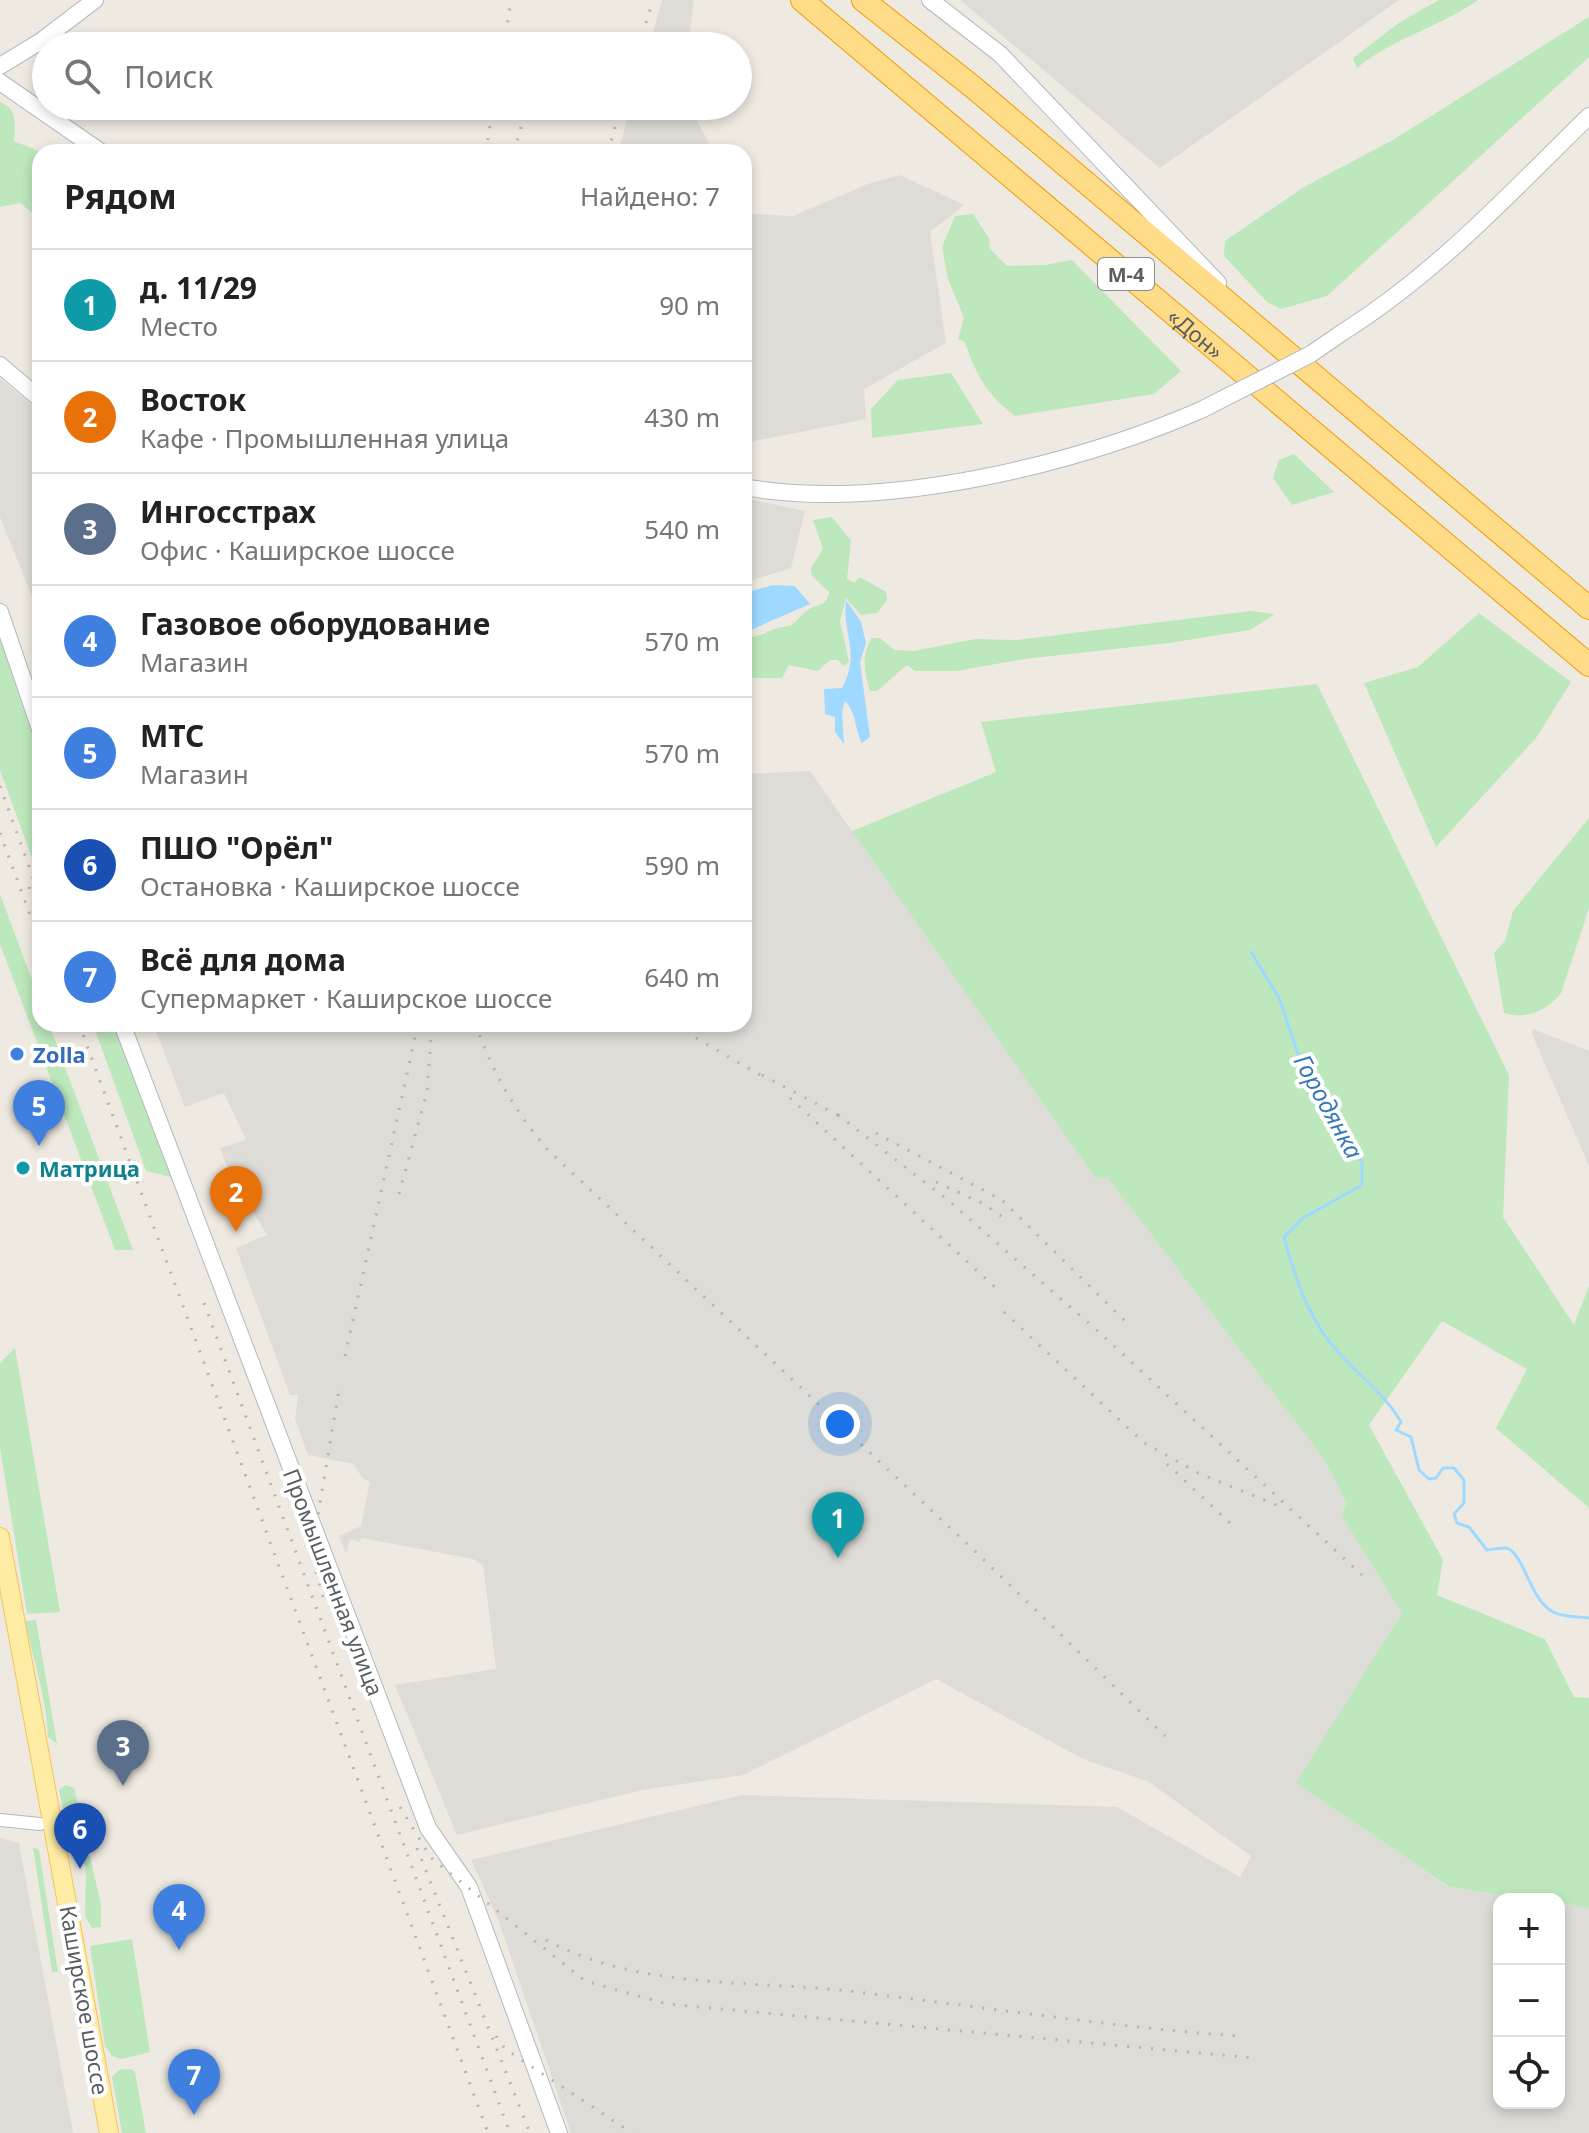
<!DOCTYPE html>
<html lang="ru">
<meta charset="utf-8">
<style>
body{margin:0;font-family:"Noto Sans",sans-serif;background:#f6f6f6;color:#222}
.controls{position:absolute;right:24px;bottom:24px;display:grid;overflow:hidden;border-radius:16px;box-shadow:0 4px 12px #0003}
.controls button{width:72px;height:72px;display:grid;place-items:center;padding:0;border:0;border-bottom:2px solid #e0e0e0;background:#fff;color:#222;font:40px sans-serif}
.you{position:absolute;left:840px;top:1424px;width:28px;height:28px;margin:-20px;border:6px solid #fff;border-radius:50%;background:#1a73e8;box-shadow:0 0 0 12px #1a73e833}
.badge{display:grid;place-items:center;width:52px;height:52px;border-radius:50%;background:#f22c23;color:#fff;font-size:26px;font-weight:700}
.pin{position:absolute;translate:-50% -66px;filter:drop-shadow(0 2px 4px #0008)}
.pin::after{content:'';position:absolute;top:42px;width:28px;height:24px;background:inherit;clip-path:polygon(0 0,100% 0,50% 100%)}
.list{margin:0;padding:0;list-style:none}
h2{display:flex;justify-content:space-between;align-items:center;height:104px;margin:0;padding:0 32px;font-size:34px}
h2 small{font-size:26px;font-weight:400;color:#767676}
.list li{display:grid;grid-template-columns:52px 1fr auto;gap:24px;align-items:center;box-sizing:border-box;height:112px;padding:0 32px;border-top:2px solid #e0e0e0}
.list b{display:block;font-size:30px;white-space:nowrap}
.list p{margin:0;font-size:26px;white-space:nowrap;color:#767676}
.list em{font-size:26px;font-style:normal;color:#767676}
.icon{flex:none;width:44px;height:44px;fill:none;stroke:currentColor;stroke-width:2;stroke-linecap:round;stroke-linejoin:round}
.map{position:relative;flex:none;width:1589px;height:2133px;overflow:hidden}
.search{position:absolute;background:#fff;box-shadow:0 4px 12px #0003;left:32px;top:32px;width:720px;height:88px;display:flex;align-items:center;gap:20px;box-sizing:border-box;padding:0 28px;border-radius:44px;color:#767676;font-size:30px}
.panel{position:absolute;background:#fff;box-shadow:0 4px 12px #0003;left:32px;top:144px;width:720px;height:888px;border-radius:24px}
.map>svg:first-child{display:block}
</style>
<div class="map">
<svg width="1589" height="2133" viewBox="0 0 1589 2133">
<rect width="100%" height="100%" fill="#eeeae1"/>
<!-- industrial -->
<path fill="#dedcd6" d="M662,0H694L688,46H649Z
M960,0H1399L1160,168Z
M631,106H689L714,152H618Z
M900,175L964,205L930,232L946,343L864,389L866,419L744,443V208L748,214L793,216L868,184Z
M0,379L40,411V616L0,517Z
M744,498L805,511L791,568L744,583Z
M810,771L1096,1179L1107,1177L1324,1459L1347,1504L1341,1515L1402,1613L1297,1783L1448,1887L1530,1899H1499V2103H1559V1903L1589,1908V2133H571L498,1919L471,1860L742,1795L1117,1807L1240,1877L1251,1856L1149,1782L1083,1759L936,1679L743,1775L642,1790L457,1835L395,1685L496,1669L483,1565L473,1559L362,1538L359,1542L350,1539L346,1554L339,1536L361,1526L370,1482L362,1478L354,1464L308,1455L295,1419L298,1395H290L236,1248L267,1235L230,1174L220,1148L246,1140L224,1093L185,1107L153,1024H744V774Z
M1533,1029L1589,1051V1166L1532,1034Z
M0,1838L19,1843L73,2133H0Z"/>
<!-- green -->
<path fill="#bde7bc" d="M1439,0H1478C1440,27 1393,38 1357,68L1353,58L1400,22Z
M1589,17V57L1327,296L1281,309L1267,302L1224,256L1225,241L1304,187L1393,140Z
M0,102C18,109 15,124 14,141L41,152L40,214L36,216L20,203L0,207Z
M973,214L989,238L990,249L1007,266L1045,265L1072,260L1181,371L1154,394L1015,416C988,396 975,374 965,342L958,339L964,318L948,279L942,247L955,216Z
M951,373L983,424L872,438L871,409L898,380Z
M1294,454L1334,492L1292,505L1273,478L1279,460Z
M832,517L851,541L847,579L854,583L860,577L886,592L887,600L877,613L861,615L846,598L840,621L849,662L843,666L838,660H830L818,671L789,665L782,678H752L744,686V638C761,638 772,627 789,626C797,622 799,617 805,612C815,603 826,609 829,592L812,576L811,568L823,549L813,520Z
M1250,611L1275,614L1250,630L1169,643L1024,659L957,671H915L907,665L877,691H870C864,673 861,655 872,638H880L894,650L913,651L976,639L1017,640Z
M1479,613L1571,682L1536,738L1436,847L1364,683L1418,667Z
M0,631L40,747V880L0,770Z
M1317,684L1509,1075L1503,1217L1574,1325L1589,1286V1508L1496,1428L1527,1369L1442,1321L1369,1425L1443,1560L1437,1595L1545,1639L1574,1697L1589,1698V1908L1559,1903V1899H1530L1449,1887L1296,1783L1402,1613L1341,1515L1347,1504L1324,1459L1107,1177L1096,1179L852,831L996,772L981,722Z
M1589,818V908L1561,993C1547,1011 1526,1020 1504,1013L1494,953L1505,941L1513,911Z
M0,894L40,1001V1024H49L133,1250H115L0,944Z
M93,1024H117L171,1177L146,1171Z
M15,1348L60,1612L27,1614L0,1448V1363Z
M36,1620L57,1744L48,1737C47,1698 33,1660 25,1621Z
M66,1785L74,1788L101,1904V1927L92,1928L85,1916L86,1867L71,1845L59,1790Z
M33,1847L39,1850L58,1972H52Z
M132,1939L150,2052L122,2059L112,2056L105,2046L90,1946Z
M131,2069L135,2072L146,2133H122L112,2077L119,2070Z"/>
<!-- water -->
<path fill="#a0d9ff" d="M773,585L795,586L810,604L744,633V593Z
M846,600L861,622L866,643L860,662L870,737L862,743C855,730 856,711 845,701L842,711L844,744L835,732V717L825,714L824,689L842,688C861,653 842,635 846,600Z"/>
<g fill="none" stroke-linecap="round" stroke-linejoin="round">
<!-- stream -->
<path stroke="#a0d9ff" stroke-width="3" d="M1251,952L1279,998L1298,1054L1323,1088L1342,1133L1362,1162V1185L1303,1218L1284,1237C1294,1276 1310,1323 1339,1353C1361,1377 1384,1393 1401,1422L1396,1430L1411,1437L1419,1470L1429,1479L1436,1478L1443,1468H1454L1464,1480V1503L1454,1514L1457,1523L1469,1527L1487,1550C1493,1549 1501,1548 1506,1548C1523,1551 1530,1600 1553,1612C1565,1618 1577,1616 1589,1618"/>
<!-- street casing -->
<g stroke="#b4b8bd" stroke-width="14">
<path id="street" d="M0,1820L40,1824"/>
</g>
<!-- secondary casing -->
<g stroke="#b5b9bf" stroke-width="18">
<path id="secondary" d="M930,0L1000,54L1218,283
M0,66L41,41L95,0
M0,82L101,152
M1343,332C1437,273 1510,193 1589,116
M0,365L40,399
M744,487C883,512 1074,465 1201,410
M0,612L40,729
M122,1024L428,1828L469,1887L559,2133"/>
</g>
<!-- primary casing -->
<g stroke="#f8c34f" stroke-width="20">
<path id="primary" d="M0,1537L109,2133"/>
</g>
<!-- highway casing -->
<g stroke="#ef9c00" stroke-width="24">
<g id="highway">
<path id="s1" d="M802,0L1589,665"/>
<path d="M863,0L973,87L1589,608"/>
</g>
</g>
<!-- street -->
<use href="#street" stroke="#fff" stroke-width="12"/>
<!-- secondary -->
<use href="#secondary" stroke="#fff" stroke-width="16"/>
<!-- primary -->
<use href="#primary" stroke="#ffeda5" stroke-width="18"/>
<!-- highway -->
<use href="#highway" stroke="#ffdc87" stroke-width="22"/>
<!-- rail -->
<path stroke="#b3b4b4" stroke-width="3" stroke-dasharray="2 10" stroke-linecap="butt" d="M504,46L511,0
M639,46L653,0
M486,152L493,106
M514,152L527,106
M608,152L621,106
M0,786L40,897
M0,833L40,942
M29,887L40,917
M79,1024L488,2133
M475,1024C493,1072 514,1111 548,1150L980,1556L1165,1736
M696,1038L769,1080
M762,1075L847,1120
M790,1098L998,1290
M838,1115L949,1201L1101,1334L1362,1575
M876,1133L1002,1200L1125,1321
M936,1182L982,1203L1004,1218
M399,1194L427,1092L432,1024
M204,1303L510,2133
M1004,1312L1143,1442L1198,1473L1284,1508
M345,1356L418,1024
M1167,1464L1231,1524
M323,1597L315,1568V1533L340,1384
M400,1807L431,1858L585,1981L667,2004L1255,2058
M417,1848L530,2133
M546,1940C637,1989 747,1980 848,1991C978,2006 1108,2027 1239,2036
M496,2036L505,2049L632,2133"/>
<!-- secondary-bridge casing -->
<g stroke="#b5b9bf" stroke-width="18" stroke-linecap="butt">
<path id="secondary-bridge" d="M1201,410L1311,354L1343,332"/>
</g>
<!-- secondary-bridge -->
<use href="#secondary-bridge" stroke="#fff" stroke-width="16"/>
</g>
<!-- markers -->
<circle fill="#3f7fe0" stroke="#fff" stroke-width="3" cx="17" cy="1054" r="8"/>
<circle fill="#0f9aa8" stroke="#fff" stroke-width="3" cx="23" cy="1168" r="8"/>
<g text-anchor="middle" dominant-baseline="central" stroke-width="8" stroke-linejoin="round" paint-order="stroke">
<!-- shield labels -->
<rect fill="#fff" stroke="#8c8e92" stroke-width="2" x="1098" y="258" width="56" height="32" rx="6"/>
<g font-size="20" font-weight="bold" fill="#5a5e63">
<text x="1126" y="274">М-4</text>
</g>
<!-- street labels -->
<g font-size="22" fill="#5a5e63" stroke="#fff">
<text stroke="none"><textPath href="#s1" startOffset="516">«Дон»</textPath></text>
<text transform="translate(334 1582) rotate(69)">Промышленная улица</text>
<text transform="translate(85 2000) rotate(80)">Каширское шоссе</text>
</g>
<!-- shop labels -->
<g font-size="22" font-weight="bold" fill="#366cbe" stroke="#fff" text-anchor="start">
<text x="33" y="1054">Zolla</text>
</g>
<!-- culture labels -->
<g font-size="22" font-weight="bold" fill="#0d838f" stroke="#fff" text-anchor="start">
<text x="39" y="1168">Матрица</text>
</g>
<!-- water labels -->
<g font-size="24" font-style="italic" fill="#387ab7" stroke="#fff">
<text transform="translate(1329 1106) rotate(61)">Городянка</text>
</g>
</g>
</svg>
<div class="controls">
<button>+</button>
<button>−</button>
<button><svg class="icon" aria-label="locate" viewBox="0 0 24 24"><circle cx="12" cy="12" r="6"/><path d="M12 2v4M12 18v4M2 12h4M18 12h4"/></svg></button>
</div>
<div class="you"></div>
<div class="pin badge" style="left:838px;top:1558px;background:#0f9aa8">1</div>
<div class="pin badge" style="left:236px;top:1232px;background:#e8710a">2</div>
<div class="pin badge" style="left:123px;top:1786px;background:#5c6f8a">3</div>
<div class="pin badge" style="left:179px;top:1950px;background:#3f7fe0">4</div>
<div class="pin badge" style="left:39px;top:1146px;background:#3f7fe0">5</div>
<div class="pin badge" style="left:80px;top:1869px;background:#1a4fb4">6</div>
<div class="pin badge" style="left:194px;top:2115px;background:#3f7fe0">7</div>
<div class="search"><svg class="icon" aria-label="search" viewBox="0 0 24 24"><circle cx="10" cy="10" r="6"/><path d="M15 15l6 6"/></svg>Поиск</div>
<section class="panel">
<h2>Рядом<small>Найдено: 7</small></h2>
<ul class="list">
<li><span class="badge" style="background:#0f9aa8">1</span><div><b>д. 11/29</b><p>Место</p></div><em>90 m</em></li>
<li><span class="badge" style="background:#e8710a">2</span><div><b>Восток</b><p>Кафе · Промышленная улица</p></div><em>430 m</em></li>
<li><span class="badge" style="background:#5c6f8a">3</span><div><b>Ингосстрах</b><p>Офис · Каширское шоссе</p></div><em>540 m</em></li>
<li><span class="badge" style="background:#3f7fe0">4</span><div><b>Газовое оборудование</b><p>Магазин</p></div><em>570 m</em></li>
<li><span class="badge" style="background:#3f7fe0">5</span><div><b>МТС</b><p>Магазин</p></div><em>570 m</em></li>
<li><span class="badge" style="background:#1a4fb4">6</span><div><b>ПШО &quot;Орёл&quot;</b><p>Остановка · Каширское шоссе</p></div><em>590 m</em></li>
<li><span class="badge" style="background:#3f7fe0">7</span><div><b>Всё для дома</b><p>Супермаркет · Каширское шоссе</p></div><em>640 m</em></li>
</ul>
</section>
</div>
